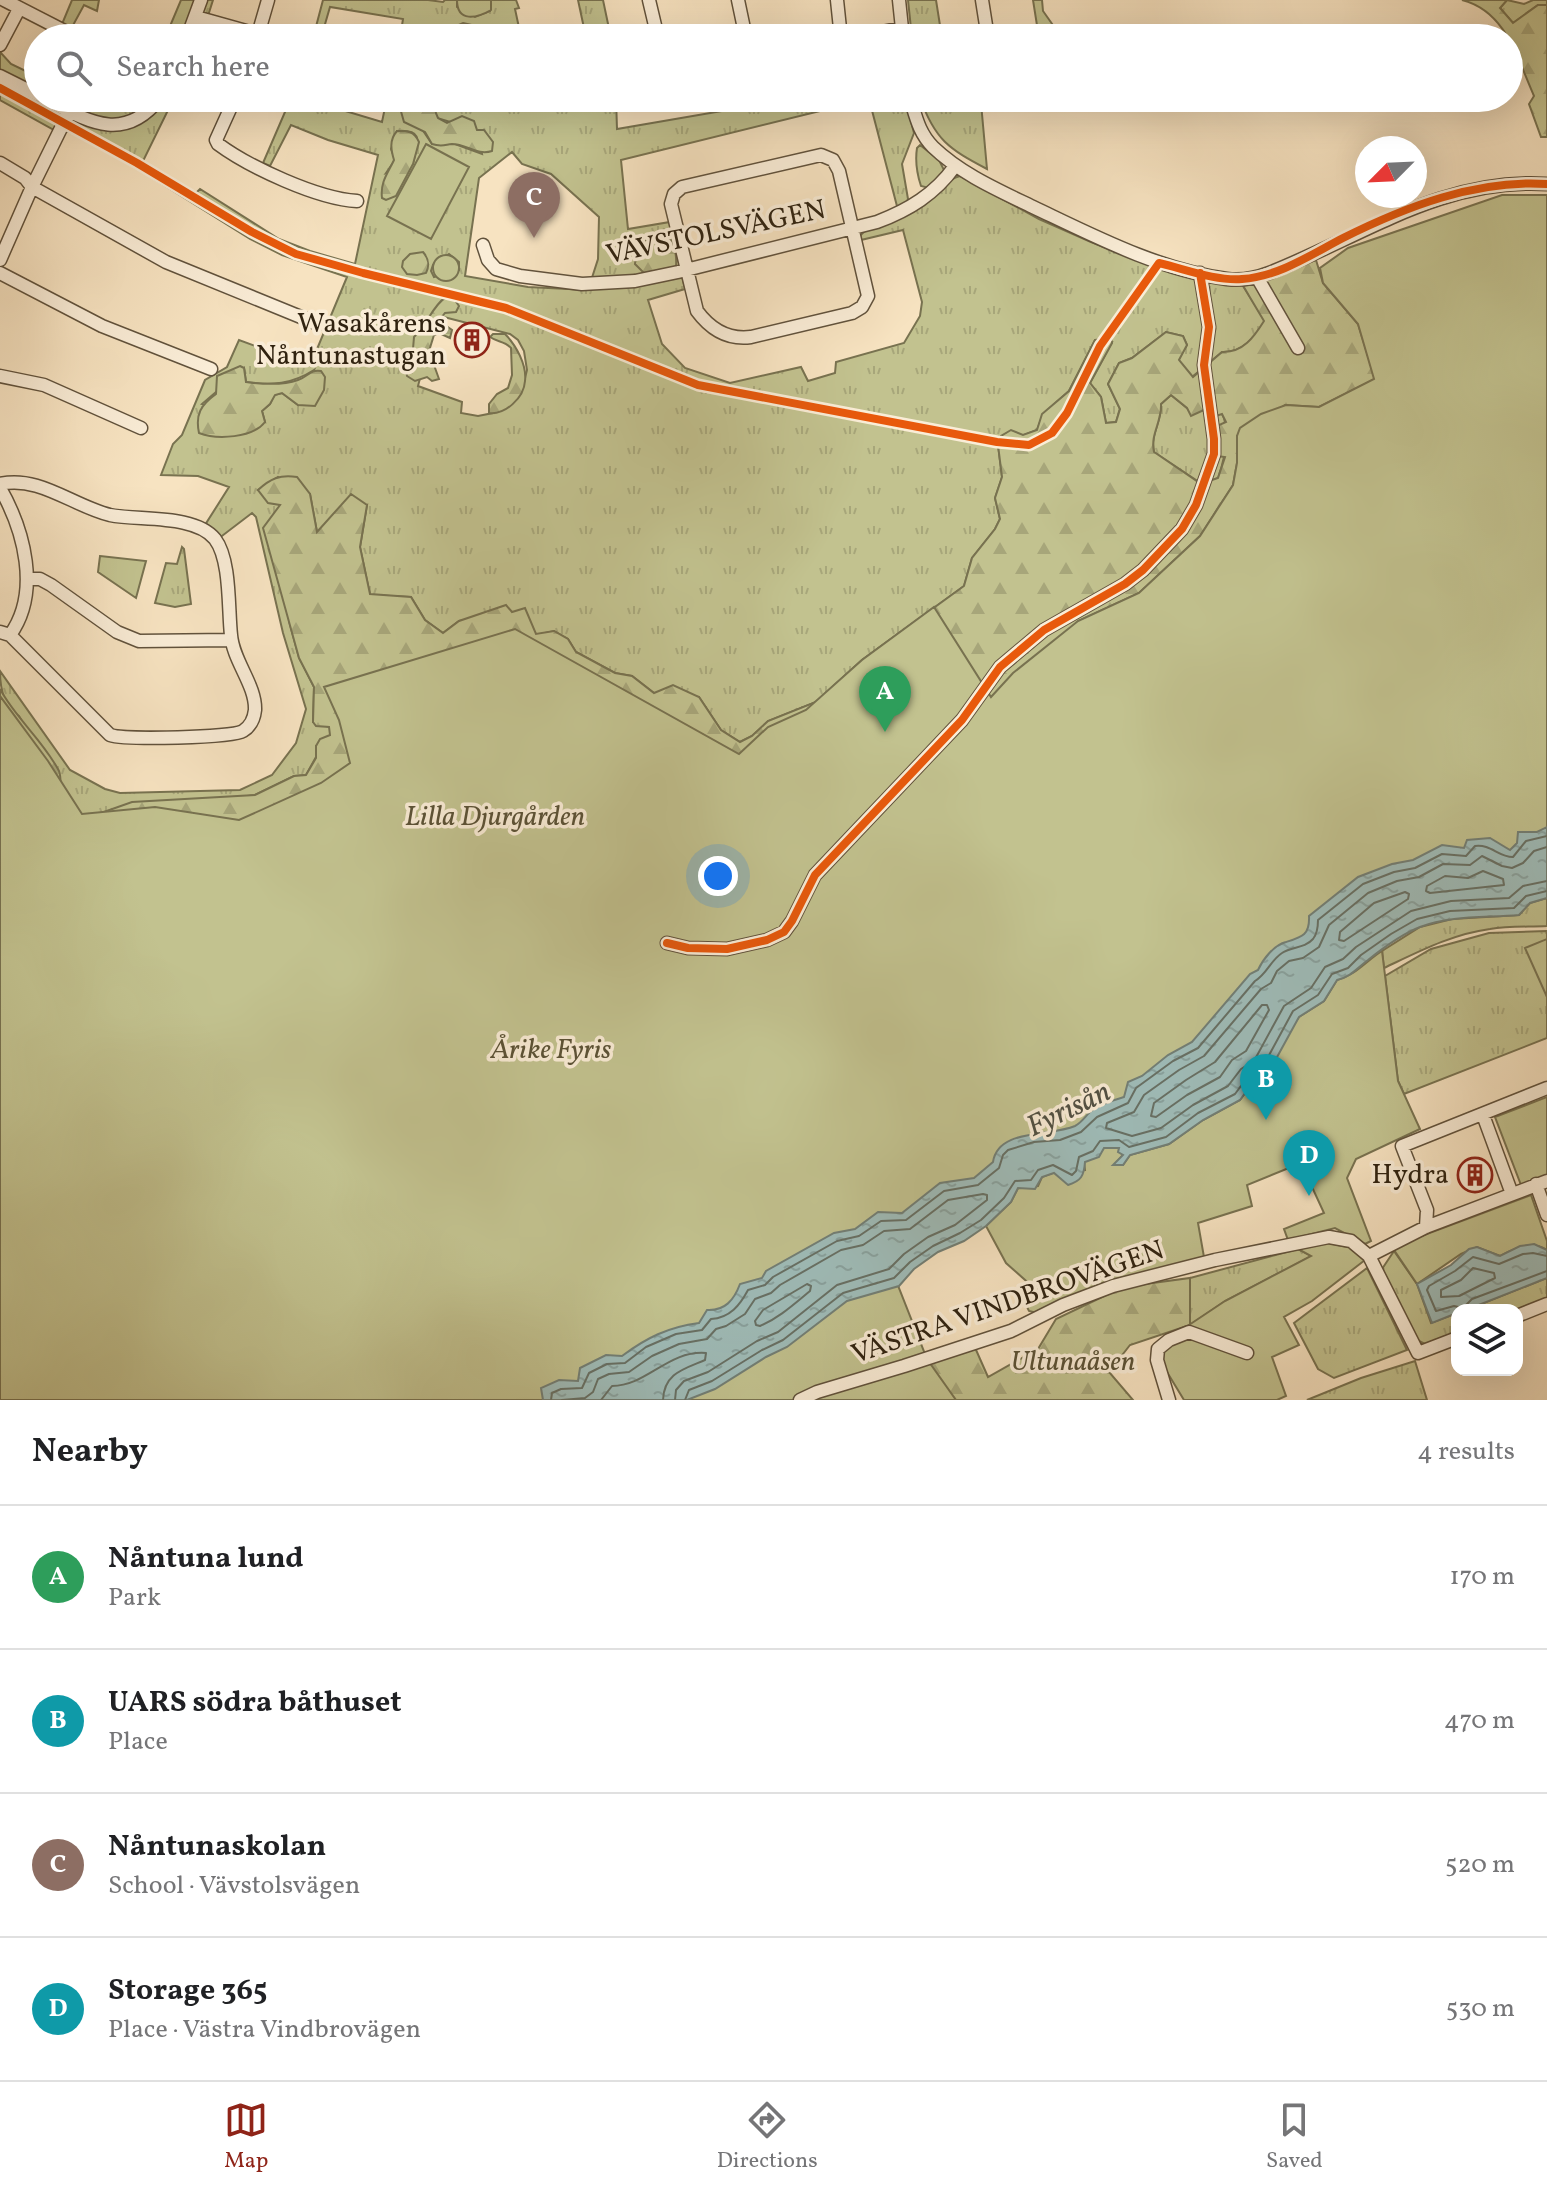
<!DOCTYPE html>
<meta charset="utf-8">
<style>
body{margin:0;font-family:Vollkorn,serif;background:#f6f6f6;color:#202124}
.controls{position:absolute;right:24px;bottom:24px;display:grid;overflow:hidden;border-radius:16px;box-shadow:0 8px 32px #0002}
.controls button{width:72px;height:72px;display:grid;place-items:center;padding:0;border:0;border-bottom:2px solid #e0e0e0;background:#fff;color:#202124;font:40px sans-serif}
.compass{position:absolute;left:1355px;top:136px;width:72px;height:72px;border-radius:50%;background:#fff;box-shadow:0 8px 32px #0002;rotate:246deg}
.you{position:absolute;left:718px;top:876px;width:28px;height:28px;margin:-20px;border:6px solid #fff;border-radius:50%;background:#1a73e8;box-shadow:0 0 0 12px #1a73e833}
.badge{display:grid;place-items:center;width:52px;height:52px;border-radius:50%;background:#8f2418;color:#fff;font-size:26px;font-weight:700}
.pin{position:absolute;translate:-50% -66px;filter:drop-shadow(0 2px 4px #0008)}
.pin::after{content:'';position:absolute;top:42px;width:28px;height:24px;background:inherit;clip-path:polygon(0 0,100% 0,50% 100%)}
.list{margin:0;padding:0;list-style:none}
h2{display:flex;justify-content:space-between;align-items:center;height:104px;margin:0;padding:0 32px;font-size:34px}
h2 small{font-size:26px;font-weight:400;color:#757577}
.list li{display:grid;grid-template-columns:52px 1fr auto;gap:24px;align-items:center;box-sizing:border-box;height:144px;padding:0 32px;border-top:2px solid #e0e0e0}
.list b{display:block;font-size:30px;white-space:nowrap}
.list p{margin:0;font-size:26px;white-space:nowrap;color:#757577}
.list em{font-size:26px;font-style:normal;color:#757577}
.icon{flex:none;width:44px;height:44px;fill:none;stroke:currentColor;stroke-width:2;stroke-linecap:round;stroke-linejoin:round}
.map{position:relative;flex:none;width:1547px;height:1400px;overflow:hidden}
.search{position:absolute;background:#fff;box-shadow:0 8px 32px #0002;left:24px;right:24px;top:24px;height:88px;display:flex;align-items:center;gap:20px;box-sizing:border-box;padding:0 28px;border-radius:44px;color:#757577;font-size:30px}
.sheet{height:680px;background:#fff}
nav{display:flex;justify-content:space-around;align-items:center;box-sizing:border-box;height:112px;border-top:2px solid #e0e0e0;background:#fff;font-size:22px;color:#757577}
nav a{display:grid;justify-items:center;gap:4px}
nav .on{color:#8f2418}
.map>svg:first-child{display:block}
</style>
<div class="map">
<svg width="1547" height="1400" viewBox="0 0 1547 1400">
<defs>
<pattern id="grass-tufts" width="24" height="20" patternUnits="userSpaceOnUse" patternTransform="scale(2)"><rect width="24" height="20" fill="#c2c28f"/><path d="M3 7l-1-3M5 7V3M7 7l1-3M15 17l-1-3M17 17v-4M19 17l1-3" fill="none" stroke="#a7a67a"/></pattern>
<pattern id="forest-firs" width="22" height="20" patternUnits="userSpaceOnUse" patternTransform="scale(2)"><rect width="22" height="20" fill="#c2c28f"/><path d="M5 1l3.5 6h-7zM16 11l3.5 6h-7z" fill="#a7a67a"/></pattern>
<pattern id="water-ripples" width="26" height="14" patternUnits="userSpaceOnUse" patternTransform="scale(2)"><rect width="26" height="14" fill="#9fbdba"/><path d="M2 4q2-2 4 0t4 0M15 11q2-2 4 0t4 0" fill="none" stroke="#89a29f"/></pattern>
</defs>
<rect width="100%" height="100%" fill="#f7e3c1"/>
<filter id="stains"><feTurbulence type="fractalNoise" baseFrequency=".0025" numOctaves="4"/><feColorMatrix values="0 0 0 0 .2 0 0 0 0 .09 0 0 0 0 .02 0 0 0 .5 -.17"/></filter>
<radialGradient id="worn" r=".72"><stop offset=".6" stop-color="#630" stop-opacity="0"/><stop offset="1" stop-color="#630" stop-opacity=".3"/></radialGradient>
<!-- grass -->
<path fill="url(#grass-tufts)" stroke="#787250" stroke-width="2" fill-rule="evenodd" d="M72,0H99L97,11L84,5L71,29L62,24Z
M181,0H213L201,38H165Z
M323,0H428L443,2L445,0H457V7L475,17L490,11L491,0H516L519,8L515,9L521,37L532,35L533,38H400L403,19L330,7L321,38H313Z
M578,0H603L611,38H559L558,34L584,28Z
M908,0H936L942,38H912Z
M1033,0H1042L1043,11L1062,38H1039Z
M1507,0L1524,4L1533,0H1547V5H1538L1513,23L1500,8Z
M0,52L11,64L38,77V98H81L86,100L87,98H174L143,161L196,193L200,189L279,239L310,251L355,264L378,155L328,140L291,125L270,166L263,163L291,98H302L382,122L387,98H616L617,129L798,98H905L914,133L902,164L908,199L905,206L898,210L869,99L621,160L628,229L670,222L685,289L648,300L662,344L685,368L730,383L801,367L808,381L835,373L836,362L904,343L920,316L922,302L903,230L861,240L860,236C870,223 893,223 907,215C926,205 940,181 960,176L1039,219L1091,242L1152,266L1242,284L1265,321C1254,337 1243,353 1222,352L1192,377L1178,360L1187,345L1183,336L1166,332L1132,358L1119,363L1108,384L1120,409L1116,422L1106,423L1101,397L1090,383L1112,342L1095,340L1069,391L1043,414L1037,430L998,445L1002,477L995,498L1000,519L995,529L972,558L964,586L862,660L816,702L768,721L752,736L740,742L721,730L699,697L654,693L632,676L615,673L576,652L568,639L554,631L536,635L512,612L459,621L443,633L425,620L411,597L370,595L360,547L367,505L317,532L310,494L278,477L258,490L280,505L289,621L299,658L314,687L313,722L330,727V735L316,746V757L306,775L294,776L255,795L85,819L74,814L19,716C4,707 0,688 0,671L70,770L105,789L120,793L240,790L272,775L296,743L306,709L283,633L256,517L252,513L218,539L205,525L229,487L198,476L161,475L173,444L182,435L205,380L227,367L239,340L310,366L347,277L282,255L250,239L138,169L71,132L54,130L0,100ZM437,118L477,130L482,154L455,144H432L424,132ZM397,131C426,129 417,144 413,164L386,173L395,160L391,149ZM512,152L522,164L551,174L599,217L598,259L588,290L528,287L465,276L479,178ZM660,234L671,239L677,259L675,267L639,247L649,238ZM449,254L459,262V270L434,277L431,271L433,265ZM436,315L510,334L518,340L524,351L527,370L524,382L493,413L478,416L461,413L462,402L418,386ZM244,368L246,382C272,386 292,384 314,370L298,405L282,393L274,395L270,404L262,411L265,422L202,404Z
M920,98H988L981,103L987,169C949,149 935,140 920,98Z
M920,145L939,160L944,170L942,177L929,188L921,186C917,174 915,161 917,148Z
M1171,395L1187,408L1222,413C1231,433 1225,458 1218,478L1202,484L1154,452C1150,434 1162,422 1161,404Z
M182,547L184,549L191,604L175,607L155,603L166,563L177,564Z
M1547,898V926C1528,927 1509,926 1490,929C1452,934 1418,952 1384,968L1382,951L1420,927L1452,919L1519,915L1530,903Z
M1547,931V1038L1404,1094L1398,1081L1385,976L1431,949L1489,933Z
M1298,1249L1312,1256L1225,1301L1190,1325V1278Z
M1394,1251L1417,1284L1431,1323L1457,1313V1332L1425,1344L1417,1340L1382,1269Z
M1367,1268L1407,1350L1334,1378L1318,1369L1294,1323Z
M1547,1278V1298L1516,1310H1466Z
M1415,1361L1427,1400H1307L1361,1378Z"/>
<!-- forest -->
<path fill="url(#forest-firs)" stroke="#787250" stroke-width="2" fill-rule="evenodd" d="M457,0H491V10C477,18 457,23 457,0Z
M1462,0H1507L1500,8L1513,23L1538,5H1547V137H1541L1529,104L1534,96C1517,58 1506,11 1462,0Z
M415,100L433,106L438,118L447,123L462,116L474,121L477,130H484L493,142L492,151C477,156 467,144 452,144C444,145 441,147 432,144L425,132L404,122L400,108L404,101Z
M397,131C408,131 414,131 419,142L413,164L396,196L386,200L382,198C380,182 388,173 394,160C391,150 389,140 397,131Z
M660,234C674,236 677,253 676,267L644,273L635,264C636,248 646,239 660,234Z
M423,252C429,259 430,265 426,273L417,275L407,274L402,267L403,261L410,254Z
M433 268a13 13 0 1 1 26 0a13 13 0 1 1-26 0Z
M1316,260L1323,283L1358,324L1375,379L1319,407L1285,405L1237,436V463L1233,485L1200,536L1139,593L1078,621L819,886L0,1056V689C16,719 43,740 59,771C62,779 59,789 63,796C68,804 78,812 84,819L132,802L255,795L294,776L306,775L316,758V746L320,739L330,735L329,727L316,726L313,722L314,687L299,658L263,528L280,505L268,503L258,490C270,479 280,474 297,477L310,494L317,532L351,494L367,505L360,547L370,594L411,597L425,620L443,633L459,621L506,605L512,612L525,608L536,634L554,631L568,639L576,652L615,673L632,676L654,693L673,685L699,697L721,730L740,742L752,736L768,721L816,702L862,660L964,586L972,558L995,529L1000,519L995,498L1002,477L998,445L1001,436L1011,430L1023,435L1037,430L1042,414L1069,391L1095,340L1111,338L1112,343L1090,383L1101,397L1106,423L1116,422L1120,409L1108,384L1119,363L1132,358L1166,332L1183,336L1187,345L1179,360L1193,377L1222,352C1243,353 1254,337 1264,321L1242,284ZM1171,395L1187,408L1191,416L1206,409L1216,416L1222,414L1226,422L1210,429L1217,456L1225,457L1218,478L1201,484L1154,452C1150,434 1162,422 1161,404Z
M445,298L454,299L459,306L456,312L445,313L441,318L442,323L452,330L450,338L439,333L434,335L429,351L439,379L432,381L427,377L415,381L407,376L405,360L413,349L414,337C426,326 434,304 445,298Z
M493,334H505C516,345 527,365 525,381C524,398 505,415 489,413V404L497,394L508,388L512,375L511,348C505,341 497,342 490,337Z
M240,366L244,368L246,382C261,384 284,385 298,380C308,377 310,369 321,371L325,377L324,390L315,406L298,405L282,393L275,395L270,404L262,411L265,422C253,438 217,440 199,433C195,414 201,405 216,394L217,376Z
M1190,1278V1325L1130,1345L1109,1372L1133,1400H936L927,1359L973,1343L988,1377L1038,1349L1056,1319L1123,1287Z"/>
<!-- green -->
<path fill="#c2c28f" stroke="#787250" stroke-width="2" d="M463,23L481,27L485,38H415L417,27L443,32Z
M426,144L469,167L431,239L387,216Z
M1502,195H1547V854L1376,906L1185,1084L882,1245L927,1359L956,1400H0V696L48,761L82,814L155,807L239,820L321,783L350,763L339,720L324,687L515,629L739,754L768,727L806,710L862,660L934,607L991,697L1013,673L1078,621L1139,593L1200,536L1233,485L1237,463V436L1240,428L1261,414L1286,405L1319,407L1374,379L1358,324L1323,283L1320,268L1348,248Z
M100,556L146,561L136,598L98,572Z
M1547,939V997L1525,948Z
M1382,951L1398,1081L1420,1129L1356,1159L1347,1178L1371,1241L1365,1244L1335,1228L1288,1240L1284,1229L1324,1213L1301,1163L1247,1185L1252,1206L1198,1223L1204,1257L1037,1313L1029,1311L1024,1301L1034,1288L1006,1263L986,1226L1011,1202L1018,1188L1038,1186L1042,1177L1055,1172L1085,1170L1084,1162L1104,1148H1119L1123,1155L1114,1165H1123L1130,1155L1169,1144L1203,1120L1240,1100L1299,1017L1324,1001L1337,980C1356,975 1366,961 1382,951Z
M1547,1097V1176L1521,1185L1495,1117Z
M1531,1195L1547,1241V1250C1530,1240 1516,1248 1500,1256L1477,1247L1461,1254L1417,1284L1392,1247Z
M1328,1243L1353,1248L1365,1260L1312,1301L1284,1317L1299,1345L1272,1357L1286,1396L1277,1400H1184L1153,1349L1225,1301L1311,1256L1298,1249Z"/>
<!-- water -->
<path fill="url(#water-ripples)" stroke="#727f76" stroke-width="2" d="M1547,827V898L1530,903L1519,915C1487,918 1450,915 1420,927C1402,934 1383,948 1368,960C1356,969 1352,976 1337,980L1324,1001L1299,1017L1265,1079L1254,1081L1240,1100L1203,1120L1169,1144L1130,1155L1123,1165H1113L1123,1155L1118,1152L1119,1148H1104L1099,1157L1085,1162C1084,1176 1081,1181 1068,1185L1054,1173L1042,1177L1035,1189L1018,1188L1011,1202L986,1226L964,1241L938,1252L914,1269L899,1286L847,1301L787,1347L766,1357L715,1389L687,1400H543L541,1388L559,1380L578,1381L580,1368L606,1355L622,1356C646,1338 668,1327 699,1323L707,1310C725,1311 734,1300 740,1284L762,1278L766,1271L834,1233L855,1229L878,1212L902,1213L940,1183L974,1178L993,1162C998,1128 1050,1137 1075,1126C1083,1122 1087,1113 1094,1109C1103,1103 1114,1100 1124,1097L1128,1082L1142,1076L1168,1055L1192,1042L1250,974L1258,970C1263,959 1274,945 1286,942C1302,937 1310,935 1309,916L1358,877L1392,864L1413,860L1442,845L1464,848L1467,840L1490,838L1510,850L1517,843L1518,832H1537Z
M1534,1244L1547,1250V1278L1466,1310H1457V1313L1432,1323L1417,1284L1451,1265L1469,1249L1477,1247L1500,1256L1520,1246Z"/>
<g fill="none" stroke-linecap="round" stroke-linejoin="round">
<!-- shore -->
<path stroke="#677065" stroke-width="2" d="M1547,847L1534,851L1523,863L1512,868L1502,866L1482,856L1470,865L1443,864L1419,877L1397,881L1368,893L1329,925L1319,947L1303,958L1289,961L1277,971L1271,983L1261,989L1204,1056L1179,1070L1144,1095L1134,1112L1107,1123L1106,1128L1132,1136L1161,1128L1193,1105L1228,1086L1241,1069L1254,1061L1284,1006L1311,988L1325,967L1343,959L1356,947L1411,911L1451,901L1509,898L1523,886L1547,881
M1483,871L1503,879L1504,885L1430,893L1426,891L1427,886L1445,876L1468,878Z
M1405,892L1409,894L1408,899L1344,941L1339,940L1340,932L1374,903Z
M1262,1005H1267L1269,1010L1246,1051L1232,1060L1220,1077L1187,1095L1156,1117L1151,1116L1154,1103L1186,1080L1215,1062Z
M1547,1256L1533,1253L1523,1254L1499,1264L1473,1257L1455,1271L1429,1286L1427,1290L1436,1311L1454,1306L1463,1308L1472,1299L1547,1271
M1473,1268L1494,1273L1495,1278L1459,1296L1441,1297V1290L1461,1280Z
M807,1284L811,1286L810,1291C794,1304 779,1318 760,1326L756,1325L755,1321L763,1310Z
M551,1400L552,1393L561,1389L582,1388L589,1373L607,1364L625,1363L646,1347L676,1334L702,1330L711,1319C730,1318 740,1305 748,1290L765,1285L773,1277L837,1241L859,1236L881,1221L906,1220L944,1191L978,1185L999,1168L1003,1155L1008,1150L1034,1142L1060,1140L1081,1132L1097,1117L1128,1103L1136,1088L1173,1061L1198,1048L1255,981C1267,974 1270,961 1282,953C1292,946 1304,949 1313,939C1317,934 1318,926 1318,920L1363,884L1394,872L1415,868L1442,854L1466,856L1475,846C1491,844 1498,857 1513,857L1526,841L1547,836
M562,1400L585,1398L593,1392L598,1379L609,1374L629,1372L652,1356L679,1344L707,1339L716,1329L726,1326L745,1314L755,1299L771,1293L780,1285L841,1250L863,1245L884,1231L910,1229L948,1200L983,1194L987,1195V1200L955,1225L928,1237L904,1254L889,1269L837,1285L778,1332L757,1341L708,1372L684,1381L676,1390L675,1400
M601,1400L612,1386C647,1386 668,1350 706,1353L705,1360C684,1369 664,1373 663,1400
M685,1400L689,1390L712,1381L762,1350L783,1340L843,1293L894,1278L910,1262L933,1246L960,1233L981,1220L1004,1198L1015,1181L1031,1180L1038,1170L1053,1165L1072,1175L1076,1171L1079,1157L1093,1151L1100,1141L1119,1140L1129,1147L1166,1137L1198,1113L1235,1094L1249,1075L1261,1070L1293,1011L1318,995L1332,974L1348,968L1361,955L1391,934L1417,919L1450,911L1514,908L1526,896L1547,891"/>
<!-- minor casing -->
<g stroke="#61523c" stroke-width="15">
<path id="minor" d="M4,0L78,38
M649,0L658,38
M738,0L746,38
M837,0L841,38
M899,0L903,38
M982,0L988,38
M196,17L271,38
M187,38L201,0
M257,38L268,0
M851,38L902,28
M0,45L19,9
M0,76L38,95
M43,98C86,120 123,145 160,98
M235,98L216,140L218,144C249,167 318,199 357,201
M910,98C916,117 919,133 933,147C961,174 998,190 1033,207C1094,236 1159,270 1227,279C1242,281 1256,278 1269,273C1361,237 1443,177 1547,184
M821,155L833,160L839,171L868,296L862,307L852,313L751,337C728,340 711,330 697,311L671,204L674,194L682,187Z
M0,163L25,178L32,187L166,262L318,324
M483,245L488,260L496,269L520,276L582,284L635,281L678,272L877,222C909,210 935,194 955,166
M0,260L32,187L69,112
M0,273L102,326L211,369
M1257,277L1298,348
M0,376L44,385L141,428
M0,484C39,475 73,506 110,515C139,521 195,514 215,539C231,560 228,609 231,635C233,661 256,685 255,710C254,719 251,726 243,731C232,738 125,740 110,735L10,635L0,632
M0,488C24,530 41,592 10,635
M27,579H40L51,585L117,632L139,641L231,640
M667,943L688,948L727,949L767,940L784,932L792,921L815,875L962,720L1000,667L1044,630L1125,584L1143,570L1182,529L1196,505L1214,454V439L1204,365L1209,327L1200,273
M1483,1115L1512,1194
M1536,1184L1547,1215
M1426,1227L1427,1210L1402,1146L1547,1088
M1369,1256L1426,1227L1547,1181
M1369,1256L1418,1353L1457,1338
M1517,1316L1547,1304
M800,1400L817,1392L904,1366L1011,1331L1063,1305L1113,1286L1215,1260L1329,1237L1351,1241L1369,1256
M1169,1400L1157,1360L1158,1349L1169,1340L1189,1332L1247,1353"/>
</g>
<!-- minor -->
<use href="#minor" stroke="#faedd7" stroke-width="12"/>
<!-- cycleway casing -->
<g stroke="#faedd7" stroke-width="13">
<path id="cycleway" d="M0,88L137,163L252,232L296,254L363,273L506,308L698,385L997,442L1029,445L1052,433L1067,413L1100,346L1159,263C1185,269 1215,281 1242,279C1278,277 1312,254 1343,238C1405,207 1477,179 1547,184
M667,943L688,948L727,949L767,940L784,932L792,921L815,875L962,720L1000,667L1044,630L1125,584L1143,570L1182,529L1196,505L1214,454V439L1204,365L1209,327L1200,273"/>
</g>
<!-- cycleway -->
<use href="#cycleway" stroke="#e8590c" stroke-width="8"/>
</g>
<!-- icons -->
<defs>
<g id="building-ring" transform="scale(1.8)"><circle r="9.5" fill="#faedd7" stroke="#8f2418" stroke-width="1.5"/><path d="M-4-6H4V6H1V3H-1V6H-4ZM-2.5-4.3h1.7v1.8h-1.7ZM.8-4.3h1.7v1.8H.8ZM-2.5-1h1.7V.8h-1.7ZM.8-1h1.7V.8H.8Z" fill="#8f2418"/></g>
</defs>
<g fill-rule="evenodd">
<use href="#building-ring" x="472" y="340"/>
<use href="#building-ring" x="1475" y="1175"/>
</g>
<g text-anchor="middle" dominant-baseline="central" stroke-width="7" stroke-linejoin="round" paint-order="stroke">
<!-- street labels -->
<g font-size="28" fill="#2f2210" stroke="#faedd7">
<text transform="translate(716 233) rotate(-12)">VÄVSTOLSVÄGEN</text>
<text transform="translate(1008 1303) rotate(-19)">VÄSTRA VINDBROVÄGEN</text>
</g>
<!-- poi labels -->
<g font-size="28" fill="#2f2210" stroke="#faedd7" text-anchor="end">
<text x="446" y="324">Wasakårens<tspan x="446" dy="32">Nåntunastugan</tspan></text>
<text x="1449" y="1175">Hydra</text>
</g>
<!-- park labels -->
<g font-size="28" font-style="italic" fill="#5b5236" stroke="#faedd7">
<text x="495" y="817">Lilla Djurgården</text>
<text x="551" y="1050">Årike Fyris</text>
<text x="1073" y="1362">Ultunaåsen</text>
</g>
<!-- water labels -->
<g font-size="30" font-style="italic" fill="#515043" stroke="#faedd7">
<text transform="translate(1069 1110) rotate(-26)">Fyrisån</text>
</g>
</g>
<rect width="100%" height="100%" filter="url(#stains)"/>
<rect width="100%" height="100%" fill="url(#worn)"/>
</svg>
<div class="controls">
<button><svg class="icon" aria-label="layers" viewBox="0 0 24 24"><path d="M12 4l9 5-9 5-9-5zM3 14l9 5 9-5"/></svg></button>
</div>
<svg class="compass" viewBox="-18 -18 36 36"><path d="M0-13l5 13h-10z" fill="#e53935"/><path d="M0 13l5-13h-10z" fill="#757577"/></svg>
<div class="you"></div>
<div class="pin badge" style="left:885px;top:732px;background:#2e9e5b">A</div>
<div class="pin badge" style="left:1266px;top:1120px;background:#0f9aa8">B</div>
<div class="pin badge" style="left:534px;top:238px;background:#8d6e63">C</div>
<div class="pin badge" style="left:1309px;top:1196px;background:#0f9aa8">D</div>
<div class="search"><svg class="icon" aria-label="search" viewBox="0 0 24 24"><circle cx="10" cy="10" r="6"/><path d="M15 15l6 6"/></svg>Search here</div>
</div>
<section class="sheet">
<h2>Nearby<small>4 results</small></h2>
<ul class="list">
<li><span class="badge" style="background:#2e9e5b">A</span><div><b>Nåntuna lund</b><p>Park</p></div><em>170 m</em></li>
<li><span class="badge" style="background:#0f9aa8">B</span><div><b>UARS södra båthuset</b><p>Place</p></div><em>470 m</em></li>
<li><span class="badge" style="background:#8d6e63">C</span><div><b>Nåntunaskolan</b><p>School · Vävstolsvägen</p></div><em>520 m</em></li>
<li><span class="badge" style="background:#0f9aa8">D</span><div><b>Storage 365</b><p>Place · Västra Vindbrovägen</p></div><em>530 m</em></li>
</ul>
</section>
<nav>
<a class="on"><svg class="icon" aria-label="map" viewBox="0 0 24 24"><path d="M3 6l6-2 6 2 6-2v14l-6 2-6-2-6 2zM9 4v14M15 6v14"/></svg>Map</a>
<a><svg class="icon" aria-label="directions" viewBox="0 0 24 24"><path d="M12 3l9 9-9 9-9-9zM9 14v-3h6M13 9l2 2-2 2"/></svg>Directions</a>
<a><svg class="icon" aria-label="saved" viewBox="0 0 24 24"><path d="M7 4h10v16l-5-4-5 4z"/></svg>Saved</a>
</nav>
